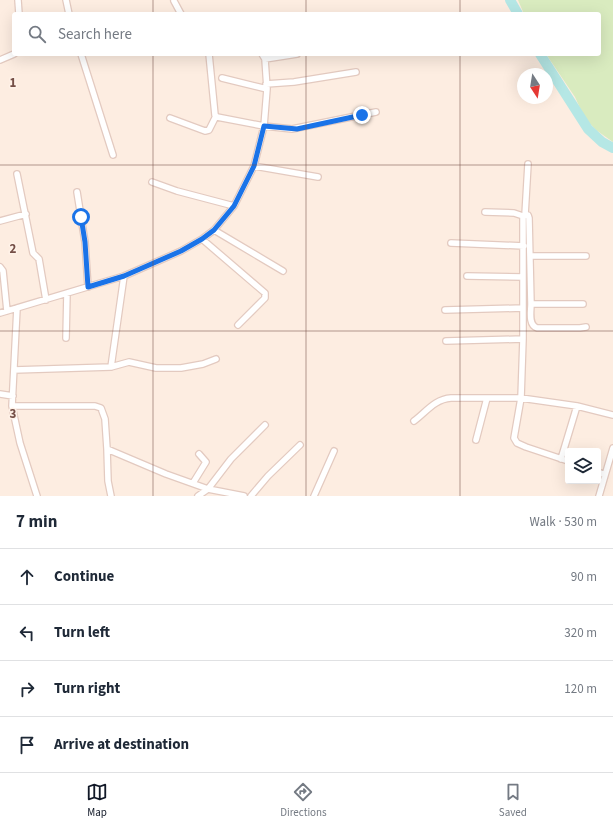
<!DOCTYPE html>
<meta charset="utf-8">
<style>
body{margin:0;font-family:"Source Sans 3",sans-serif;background:#f6f6f7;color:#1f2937}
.controls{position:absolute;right:12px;bottom:12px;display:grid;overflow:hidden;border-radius:4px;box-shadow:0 4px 16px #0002}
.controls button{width:36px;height:36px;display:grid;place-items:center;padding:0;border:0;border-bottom:1px solid #e0e1e3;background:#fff;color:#1f2937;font:20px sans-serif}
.compass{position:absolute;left:517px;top:68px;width:36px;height:36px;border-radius:50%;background:#fff;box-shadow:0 4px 16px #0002;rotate:168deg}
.stop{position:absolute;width:12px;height:12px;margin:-9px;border:3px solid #1a73e8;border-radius:50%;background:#fff}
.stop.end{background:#1a73e8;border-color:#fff;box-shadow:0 1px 4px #0008}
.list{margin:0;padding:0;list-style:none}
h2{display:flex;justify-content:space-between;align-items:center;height:52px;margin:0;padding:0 16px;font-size:17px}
h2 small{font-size:13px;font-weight:400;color:#747a83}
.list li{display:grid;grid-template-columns:26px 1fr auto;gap:12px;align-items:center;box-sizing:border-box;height:56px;padding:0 16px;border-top:1px solid #e0e1e3}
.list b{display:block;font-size:15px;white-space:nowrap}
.list em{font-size:13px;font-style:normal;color:#747a83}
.icon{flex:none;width:22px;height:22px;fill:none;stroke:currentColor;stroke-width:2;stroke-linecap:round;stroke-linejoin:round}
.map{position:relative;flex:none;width:613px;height:496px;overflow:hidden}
.search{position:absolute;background:#fff;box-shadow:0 4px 16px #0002;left:12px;right:12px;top:12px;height:44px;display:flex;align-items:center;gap:10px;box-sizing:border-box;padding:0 14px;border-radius:4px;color:#747a83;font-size:15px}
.sheet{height:276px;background:#fff}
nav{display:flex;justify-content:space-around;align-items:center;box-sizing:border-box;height:56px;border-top:1px solid #e0e1e3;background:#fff;font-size:11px;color:#747a83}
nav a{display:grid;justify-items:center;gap:2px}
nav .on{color:#111827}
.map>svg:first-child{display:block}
</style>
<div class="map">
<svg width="613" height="496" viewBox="0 0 613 496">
<rect width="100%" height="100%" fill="#fdede1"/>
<!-- green -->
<path fill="#d9ebbf" d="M518,0H613V142L596,130L584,117L575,97L546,54H599V14H524Z"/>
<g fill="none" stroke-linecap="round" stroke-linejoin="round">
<!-- river -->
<path stroke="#b5e7e5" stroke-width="10" d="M510,0L518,14
M540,54L588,129L602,142L613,148"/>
<!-- minor casing -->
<g stroke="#e3cac0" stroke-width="8">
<path id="minor" d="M18,0L19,14
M66,0L69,14
M174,1L181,14
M81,54L113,155
M209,54L215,115L217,117L264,126L292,129L376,112
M265,59L297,54
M0,60L14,54
M222,78L267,89
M266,84L294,82L356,72
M170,118L205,131L209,130L216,116
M528,164L525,215L523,217V339L521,398L514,438L517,443L526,447L568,461
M254,166L318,177
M17,174L33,253L39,259L46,300
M152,182L177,191L234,206
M77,192L85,242L88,287
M485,212L514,213L523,216
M525,215H528L529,218L531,304
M0,221L26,214
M214,230L283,271
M202,239L265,293V298L238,325
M451,243L524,246
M530,256H586
M0,267L3,271L7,311
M467,276L523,277
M583,304H531C531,311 528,325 537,328H580L586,327
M17,308L12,406L20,443L37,496
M445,310L523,308
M0,313L124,276L181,251L202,239L214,230L234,206L254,166L264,126L267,89L265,59L262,54
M66,338L67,293
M446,341L523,339
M111,367L124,276
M14,370L111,367L129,362L156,368H181L203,364L216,359
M0,394L13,396
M12,406H95L101,408L105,419L107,449L166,474L208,489L244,496
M414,421C426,412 435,399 451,398H521L577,406L613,415
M476,440L487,398
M107,449L108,481L111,496
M561,459L577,406
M598,472L605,475
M193,483L206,462L199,454
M198,496L208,489L231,459L265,425
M251,496L268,476L300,445
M314,496L334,451
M599,496L613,448"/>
</g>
<!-- minor -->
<use href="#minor" stroke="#fff" stroke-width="5.5"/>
</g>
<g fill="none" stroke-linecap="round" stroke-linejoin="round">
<!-- route -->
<path stroke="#1a73e8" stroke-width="5" d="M81,217L85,242L88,287L124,276L181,251L202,239L214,230L234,206L254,166L264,126L297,129L362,115"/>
</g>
<!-- grid -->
<path fill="none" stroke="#754f47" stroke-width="1" stroke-opacity="0.55" d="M153,0V14M306,0V14M460,0V14M153,54V496M306,54V496M460,54V496M0,165H613M0,331H613"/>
<g font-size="13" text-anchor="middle" font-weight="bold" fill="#754f47" stroke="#fff2e8" stroke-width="3" stroke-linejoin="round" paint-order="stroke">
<text x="13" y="87">1</text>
<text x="13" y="253">2</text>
<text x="13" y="418">3</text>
</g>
</svg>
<div class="controls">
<button><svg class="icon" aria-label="layers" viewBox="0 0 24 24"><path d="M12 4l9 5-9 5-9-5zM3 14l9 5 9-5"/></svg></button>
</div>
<svg class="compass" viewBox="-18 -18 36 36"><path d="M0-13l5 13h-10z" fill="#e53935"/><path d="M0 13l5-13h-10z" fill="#747a83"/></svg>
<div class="stop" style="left:81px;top:217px"></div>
<div class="stop end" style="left:362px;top:115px"></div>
<div class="search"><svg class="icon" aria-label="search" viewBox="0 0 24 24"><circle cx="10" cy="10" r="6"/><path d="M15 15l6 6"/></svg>Search here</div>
</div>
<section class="sheet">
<h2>7 min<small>Walk · 530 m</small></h2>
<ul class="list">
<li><svg class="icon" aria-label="ahead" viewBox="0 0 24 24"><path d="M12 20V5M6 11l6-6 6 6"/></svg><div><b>Continue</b></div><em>90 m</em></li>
<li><svg class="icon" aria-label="left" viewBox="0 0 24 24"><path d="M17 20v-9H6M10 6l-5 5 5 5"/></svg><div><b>Turn left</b></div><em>320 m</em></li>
<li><svg class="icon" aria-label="right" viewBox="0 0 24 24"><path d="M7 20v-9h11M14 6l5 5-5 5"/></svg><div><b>Turn right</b></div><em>120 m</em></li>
<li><svg class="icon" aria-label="arrive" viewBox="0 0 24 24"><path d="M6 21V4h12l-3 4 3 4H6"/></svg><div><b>Arrive at destination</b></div></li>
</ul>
</section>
<nav>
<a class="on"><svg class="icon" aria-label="map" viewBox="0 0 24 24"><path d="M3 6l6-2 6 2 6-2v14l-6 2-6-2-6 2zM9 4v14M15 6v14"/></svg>Map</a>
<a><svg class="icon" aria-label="directions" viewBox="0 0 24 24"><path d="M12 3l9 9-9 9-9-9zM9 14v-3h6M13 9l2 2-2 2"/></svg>Directions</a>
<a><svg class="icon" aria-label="saved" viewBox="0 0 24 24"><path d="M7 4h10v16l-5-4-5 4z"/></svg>Saved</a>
</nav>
